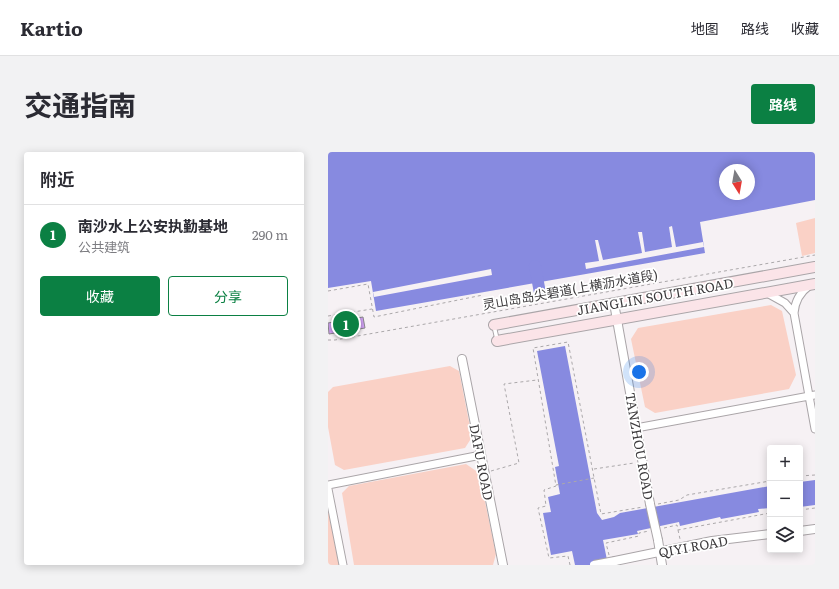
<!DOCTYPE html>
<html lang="zh">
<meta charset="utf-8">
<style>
body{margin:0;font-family:Literata,"Noto Sans SC",serif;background:#f2f2f3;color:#2b2b33}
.controls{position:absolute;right:12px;bottom:12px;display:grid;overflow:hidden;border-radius:4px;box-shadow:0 2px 10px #0003}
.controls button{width:36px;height:36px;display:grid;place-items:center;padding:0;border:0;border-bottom:1px solid #e1e1e2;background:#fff;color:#2b2b33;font:20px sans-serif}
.compass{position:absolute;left:391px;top:12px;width:36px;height:36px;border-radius:50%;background:#fff;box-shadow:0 2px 10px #0003;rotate:169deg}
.you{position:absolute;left:311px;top:220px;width:14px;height:14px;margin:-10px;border:3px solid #fff;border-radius:50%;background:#1a73e8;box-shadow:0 0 0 6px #1a73e833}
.badge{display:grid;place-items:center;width:26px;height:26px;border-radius:50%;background:#0b8043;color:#fff;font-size:13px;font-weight:700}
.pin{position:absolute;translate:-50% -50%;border:2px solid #fff;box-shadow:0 1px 4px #0006}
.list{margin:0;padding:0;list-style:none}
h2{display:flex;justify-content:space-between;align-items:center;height:52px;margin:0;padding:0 16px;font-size:17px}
h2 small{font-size:13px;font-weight:400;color:#7c7c81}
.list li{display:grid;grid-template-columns:26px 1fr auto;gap:12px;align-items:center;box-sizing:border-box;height:60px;padding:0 16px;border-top:1px solid #e1e1e2}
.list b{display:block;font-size:15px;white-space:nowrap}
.list p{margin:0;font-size:13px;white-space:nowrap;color:#7c7c81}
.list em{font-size:13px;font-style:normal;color:#7c7c81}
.actions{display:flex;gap:8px;padding:12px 16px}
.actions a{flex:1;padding:9px 0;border:1px solid #0b8043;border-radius:4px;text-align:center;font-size:14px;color:#0b8043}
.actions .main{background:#0b8043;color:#fff}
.icon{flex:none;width:22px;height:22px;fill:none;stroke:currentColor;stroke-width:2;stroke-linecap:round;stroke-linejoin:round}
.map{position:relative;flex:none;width:487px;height:413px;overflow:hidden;border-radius:4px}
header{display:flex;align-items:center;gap:24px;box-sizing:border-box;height:56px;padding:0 20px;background:#fff;border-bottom:1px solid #e1e1e2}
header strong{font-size:19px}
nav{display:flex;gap:22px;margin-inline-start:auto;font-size:14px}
.intro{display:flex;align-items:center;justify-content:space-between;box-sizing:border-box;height:96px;padding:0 24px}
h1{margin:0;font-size:28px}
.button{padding:10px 18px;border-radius:4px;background:#0b8043;color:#fff;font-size:14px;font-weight:700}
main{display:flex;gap:24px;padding:0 24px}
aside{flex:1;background:#fff;border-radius:4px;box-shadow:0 2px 10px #0003}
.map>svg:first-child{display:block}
</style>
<header>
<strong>Kartio</strong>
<nav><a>地图</a><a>路线</a><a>收藏</a></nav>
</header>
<div class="intro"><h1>交通指南</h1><a class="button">路线</a></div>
<main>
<aside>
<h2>附近<small></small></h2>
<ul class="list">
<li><span class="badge">1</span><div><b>南沙水上公安执勤基地</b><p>公共建筑</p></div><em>290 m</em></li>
</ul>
<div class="actions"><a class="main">收藏</a><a>分享</a></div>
</aside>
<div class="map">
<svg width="487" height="413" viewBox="0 0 487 413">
<rect width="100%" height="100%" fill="#f6f1f4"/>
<!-- green -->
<path fill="#fad1c6" d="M487,66V101L474,104L468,71Z
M443,153L454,159L468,223L461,237L327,261L317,255L303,187L310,176Z
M122,214L131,219L144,285L137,296L16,318L7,313L0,275V240L5,235Z
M138,312L151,321L168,402L165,413H26L14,341L21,334Z
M0,357L11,413H0Z"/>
<!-- water -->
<path fill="#878ae0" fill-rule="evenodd" d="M0,0H487V48L372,70L377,101L48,159L43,129L0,136ZM397,18H421V42H397Z
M237,194L269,361L274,368L286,365L292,361L442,334V356L430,357L431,360L393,367L392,365L352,374L351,370L309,379L310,382L275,388L280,413H247L244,399L223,403L215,361L223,360L220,345L232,342L227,315L231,314L209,199Z
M487,328V353L472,355V330Z"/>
<!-- pier -->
<path fill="#f6f1f4" d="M344,74L348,95L375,90L376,95L258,117L257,111L271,109L267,88H270L275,108L314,101L310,80H314L317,100L344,95L341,75Z
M163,117L164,123L46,145L45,140Z"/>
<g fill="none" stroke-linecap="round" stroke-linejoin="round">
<!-- river -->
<path stroke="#878ae0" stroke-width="12" d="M207,114L212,141"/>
</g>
<!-- building -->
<path fill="#d3a3f7" stroke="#8a878c" d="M35,165L37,176L1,182L0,171Z"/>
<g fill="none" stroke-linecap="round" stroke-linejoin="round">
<!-- service casing -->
<g stroke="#aaa5a8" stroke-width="5.5">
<path id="service" d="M166,174L169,187"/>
</g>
<!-- minor casing -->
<g stroke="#aaa5a8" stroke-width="9">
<path id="minor" d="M481,134C471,141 467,150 466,161L487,277
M439,141L457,151L466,161
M308,276L487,243
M0,333L153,303
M0,337L15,413"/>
</g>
<!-- tertiary casing -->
<g stroke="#aaa5a8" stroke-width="10">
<path id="tertiary" d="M286,151L322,352
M134,207L175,413
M472,379L487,377
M330,388L334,413
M287,409L384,389L442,382"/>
</g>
<!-- secondary casing -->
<g stroke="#aaa5a8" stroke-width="12">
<path id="secondary" d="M166,173L487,115
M169,189L487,132"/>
</g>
<!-- path -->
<path stroke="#aba8aa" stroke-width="1" stroke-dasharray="3 3" stroke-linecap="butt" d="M0,139L40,132L46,165L155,143
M0,164L44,157
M0,188H7L487,103
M266,317L306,311
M163,319L191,311L176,232L209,228
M472,324L487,323
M228,333L266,326
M330,352L351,348L359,343L442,329
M472,358L487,356
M336,376L349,373L350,378L442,361
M350,378L352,387
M281,403L278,391L311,384V381L321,379
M242,413L240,404L221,406L210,356L218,354L216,338L228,334L205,196L240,190L273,362L315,355"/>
<!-- service -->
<use href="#service" stroke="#fff" stroke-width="3.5"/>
<!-- minor -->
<use href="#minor" stroke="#fff" stroke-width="7"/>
<!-- tertiary -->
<use href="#tertiary" stroke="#fff" stroke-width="8"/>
<!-- secondary -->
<use href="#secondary" stroke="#fbe4e8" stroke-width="10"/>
<!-- tertiary-bridge casing -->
<g stroke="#aaa5a8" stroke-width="10" stroke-linecap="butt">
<path id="tertiary-bridge" d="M322,352L330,388
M266,413L287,409"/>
</g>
<!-- tertiary-bridge -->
<use href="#tertiary-bridge" stroke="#fff" stroke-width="8"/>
</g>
<g text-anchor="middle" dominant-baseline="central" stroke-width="3.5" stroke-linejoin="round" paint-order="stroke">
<!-- street labels -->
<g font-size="13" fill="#3c3a3c" stroke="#fff">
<text transform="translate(242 137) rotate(-10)">灵山岛岛尖碧道(上横沥水道段)</text>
<text transform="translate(327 144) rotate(-10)">JIANGLIN SOUTH ROAD</text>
<text transform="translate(312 294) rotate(80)">TANZHOU ROAD</text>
<text transform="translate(154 310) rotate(79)">DAFU ROAD</text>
<text transform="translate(365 394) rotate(-10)">QIYI ROAD</text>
</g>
</g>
</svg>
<div class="controls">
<button>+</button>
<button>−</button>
<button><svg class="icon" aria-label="layers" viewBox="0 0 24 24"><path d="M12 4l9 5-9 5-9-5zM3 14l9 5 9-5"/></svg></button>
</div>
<svg class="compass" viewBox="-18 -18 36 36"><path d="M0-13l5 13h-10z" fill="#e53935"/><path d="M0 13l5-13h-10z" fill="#7c7c81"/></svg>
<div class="you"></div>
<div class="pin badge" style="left:18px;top:172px">1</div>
</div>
</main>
